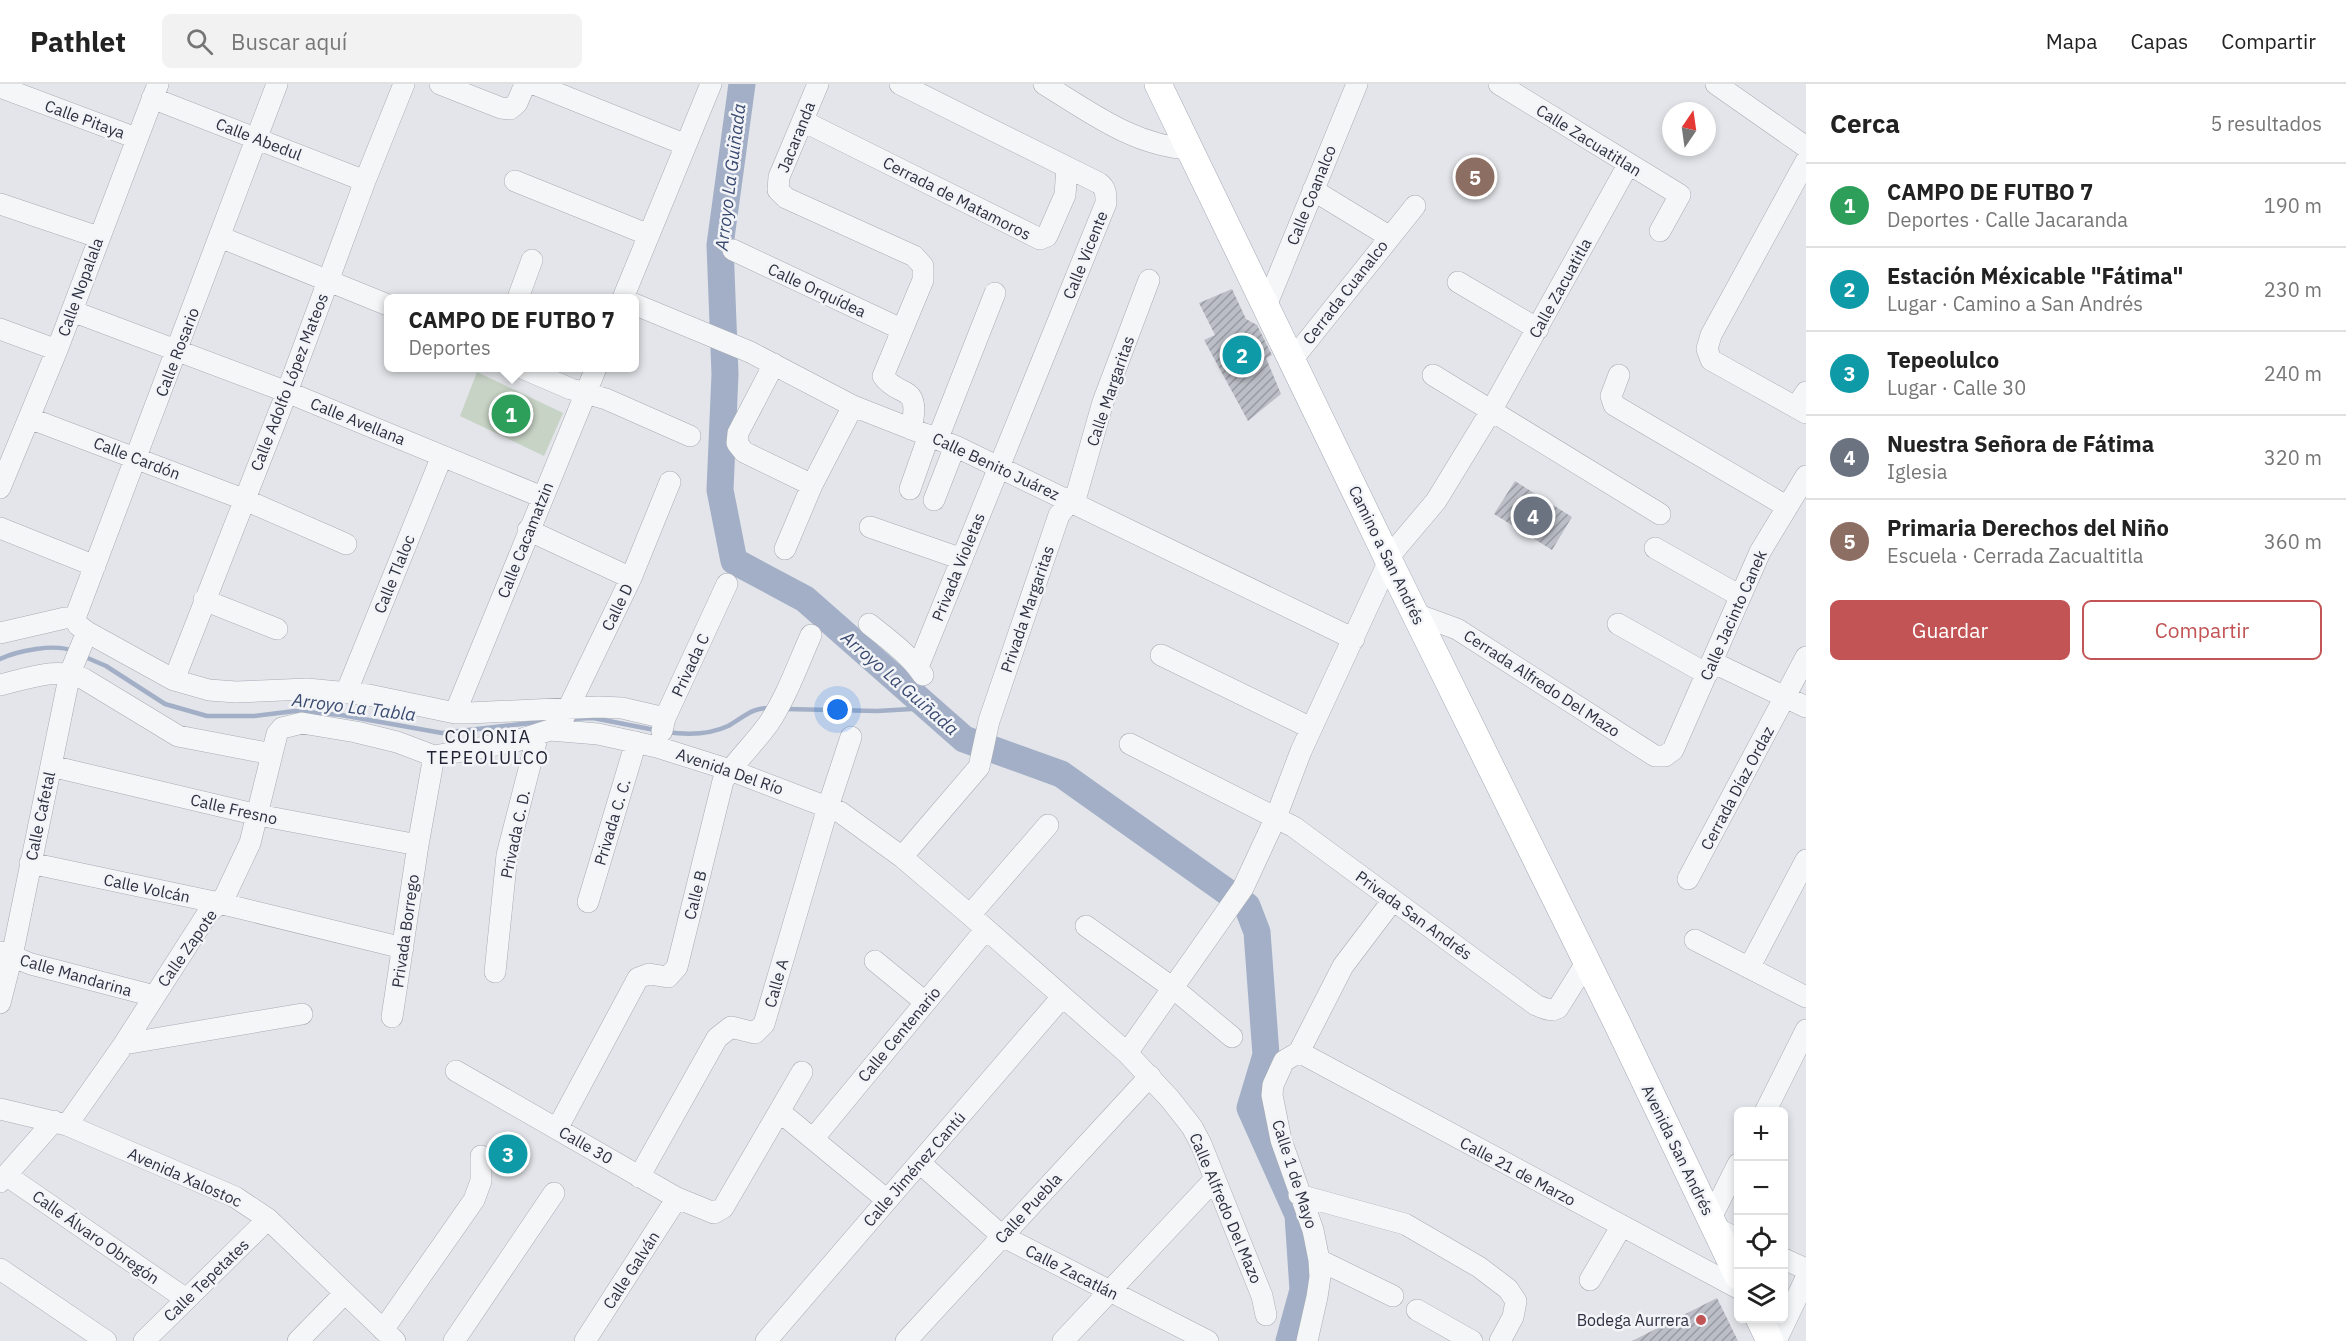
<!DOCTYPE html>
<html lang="es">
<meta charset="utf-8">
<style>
body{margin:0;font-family:"IBM Plex Sans",sans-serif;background:#f2f2f2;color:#222}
.controls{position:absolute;right:18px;bottom:18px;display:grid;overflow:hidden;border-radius:9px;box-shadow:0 3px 9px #0003}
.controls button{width:54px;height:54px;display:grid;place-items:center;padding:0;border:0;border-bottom:2px solid #e0e0e0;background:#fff;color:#222;font:30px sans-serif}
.compass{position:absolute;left:1662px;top:18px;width:54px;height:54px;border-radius:50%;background:#fff;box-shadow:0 3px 9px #0003;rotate:13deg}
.you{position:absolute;left:838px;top:626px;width:21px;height:21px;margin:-15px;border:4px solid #fff;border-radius:50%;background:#1a73e8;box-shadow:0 0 0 9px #1a73e833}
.badge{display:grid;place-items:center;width:39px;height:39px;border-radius:50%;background:#c25456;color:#fff;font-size:20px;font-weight:700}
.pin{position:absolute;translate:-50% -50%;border:3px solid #fff;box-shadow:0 2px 6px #0006}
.popup{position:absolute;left:384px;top:210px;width:255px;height:78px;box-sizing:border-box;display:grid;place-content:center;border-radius:9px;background:#fff;filter:drop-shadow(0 2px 4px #0005);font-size:20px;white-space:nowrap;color:#767676}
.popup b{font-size:22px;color:#222}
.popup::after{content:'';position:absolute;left:50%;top:100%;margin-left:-12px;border:12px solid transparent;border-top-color:#fff}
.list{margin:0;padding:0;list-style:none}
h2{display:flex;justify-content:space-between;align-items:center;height:78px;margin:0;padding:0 24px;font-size:26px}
h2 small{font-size:20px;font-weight:400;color:#767676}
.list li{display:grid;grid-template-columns:39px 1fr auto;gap:18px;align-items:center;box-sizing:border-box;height:84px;padding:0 24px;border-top:2px solid #e0e0e0}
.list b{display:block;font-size:22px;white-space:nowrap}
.list p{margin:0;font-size:20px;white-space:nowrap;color:#767676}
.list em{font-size:20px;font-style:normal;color:#767676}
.actions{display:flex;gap:12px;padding:18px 24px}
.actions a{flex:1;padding:14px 0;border:2px solid #c25456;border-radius:9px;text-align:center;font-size:21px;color:#c25456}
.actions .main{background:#c25456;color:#fff}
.icon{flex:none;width:33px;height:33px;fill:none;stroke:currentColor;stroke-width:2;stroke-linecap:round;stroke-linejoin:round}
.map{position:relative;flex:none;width:1806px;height:1257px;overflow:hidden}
header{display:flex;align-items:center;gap:36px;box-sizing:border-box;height:84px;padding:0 30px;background:#fff;border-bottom:2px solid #e0e0e0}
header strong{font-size:28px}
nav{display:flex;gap:33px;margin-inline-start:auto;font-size:21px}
.search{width:420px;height:54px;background:#f2f2f2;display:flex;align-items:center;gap:15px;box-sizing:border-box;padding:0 21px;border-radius:9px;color:#767676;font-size:22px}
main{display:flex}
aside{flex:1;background:#fff}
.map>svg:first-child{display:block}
</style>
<header>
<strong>Pathlet</strong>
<div class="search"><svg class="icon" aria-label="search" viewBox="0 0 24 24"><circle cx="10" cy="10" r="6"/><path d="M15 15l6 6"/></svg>Buscar aquí</div>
<nav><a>Mapa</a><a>Capas</a><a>Compartir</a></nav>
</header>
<main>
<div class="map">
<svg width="1806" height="1257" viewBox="0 0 1806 1257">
<defs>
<pattern id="building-hatch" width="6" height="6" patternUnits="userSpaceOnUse" patternTransform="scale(1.5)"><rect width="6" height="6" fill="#bbbec6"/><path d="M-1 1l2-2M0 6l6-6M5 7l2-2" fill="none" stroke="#989ba2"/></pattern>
</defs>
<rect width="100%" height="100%" fill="#e3e5ea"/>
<!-- pitch -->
<path fill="#c7d3c5" d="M477,288L563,329L544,372L460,332Z"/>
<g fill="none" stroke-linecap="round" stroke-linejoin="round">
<!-- stream -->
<path stroke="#a2afc6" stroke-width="4.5" d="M83,572L106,582L165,620L207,632H254L295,627L341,631L442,649L549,637
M0,575C17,567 55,559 73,567
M786,625L877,627L929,624
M569,635L593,634L655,646
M666,648C687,651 709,651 728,642C744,633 752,623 771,624"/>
<!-- river -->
<path stroke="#a2afc6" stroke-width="27" d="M742,0L720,161L725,290L720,406L734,477L805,515L964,655L1061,690L1247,822L1257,848L1266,971L1250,1024L1298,1131L1303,1206L1289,1257"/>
</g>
<!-- building -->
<path fill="url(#building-hatch)" d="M1232,205L1246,235L1257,241L1272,271L1266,274L1281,310L1248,337L1204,256L1215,251L1199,219Z
M1515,397L1572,433L1552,466L1494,430Z
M1717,1214L1738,1257H1632Z"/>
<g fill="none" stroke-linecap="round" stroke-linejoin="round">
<!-- minor casing -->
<g stroke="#a8abb4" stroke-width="22">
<path id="minor" d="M440,0L501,24L510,25L517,19L525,0
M534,0L686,61
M818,0L779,93L778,106L786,114L914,172L923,182V196L883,292C899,315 922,298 911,345
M900,0L1099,99C1106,104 1106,110 1106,119L918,583
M1044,0C1090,28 1134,62 1190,65
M1499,0L1680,111L1660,147
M1716,0L1806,63
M0,3L136,54
M152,14L365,97
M803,37L1040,155L1047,152L1065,111L1067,84
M1806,77L1711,251L1707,265L1711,276L1806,329
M515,97L649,151
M1313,106L1390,153
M0,120L98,153
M220,153L388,221
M733,166L901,245
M1458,198L1538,245
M518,214L532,176
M623,214L711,0
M634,220L750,268L853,322L955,362L1354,555
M1266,222L1357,0
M72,227L287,308L542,413
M0,245L57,266
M1292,276L1415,122
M774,280L738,349L737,359L744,368L812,401
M522,284L571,305L606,315L690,352
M1433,291L1660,430
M1619,291L1611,312L1614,321L1786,422
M1796,323L1806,308
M29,334L243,415L346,460
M938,354L995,209
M0,404L57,266L158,0
M910,405L929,351
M934,416L955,362
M870,443L962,475
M0,444L95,482
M528,446L631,494
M1655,464L1740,512
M785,465L812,401L853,322
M204,516L277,545
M1416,530L1457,545L1655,672H1665L1673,666L1760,468L1806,392
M75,534L277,0
M869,540C888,555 910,571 923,591
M1618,540L1707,590
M0,549L65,534H75L78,541L87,548L174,596L209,606L236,608L307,605L369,611L455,629H469L598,623L622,624L665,634
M1161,571L1311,644
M1712,578L1806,623
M174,596L287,308L365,97L404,0
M0,601C27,595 58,582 84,595L178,652L272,670
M346,609L442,372
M455,629L596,284
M563,635L631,494L670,398
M662,647L665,634L727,500
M1130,660L1294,743L1536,921C1544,924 1550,928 1558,924L1586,879
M51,682L258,731L418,761
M902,773L979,683L989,637L1059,431L1077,409L1103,318L1149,196
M30,779L219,819L403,864
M1688,795L1806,573
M588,818L636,658
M970,831L1048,741
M1086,842L1173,904L1232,953
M1695,856L1806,913
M1,868L31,880L154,912
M875,877L925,918
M1749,884L1806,776
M495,888L507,771L538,650
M0,919L12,872L70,589L87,548
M392,933L418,761L434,672
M124,960L302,930
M1299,968L1738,1204
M1127,969L1243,804L1276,733L1301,667L1393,468L1436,417L1491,327L1628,81
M456,987L677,1114L714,1129L723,1124L802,988
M0,1025L67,1041L235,1113L268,1135L395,1257
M780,1028L887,1116
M1765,1028L1806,946
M67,1041L124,960L206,832L224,814L250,759L277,650L282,644L302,639L356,648L397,658L434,672L513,658L550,646L598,650L657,663L730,686L840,728L902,773L970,831L1127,969L1170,1015L1192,1043L1201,1060L1262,1212L1266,1231
M557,1045L638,894L649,890L668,893L677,883L723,697C736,676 755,659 769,639C787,612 798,580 811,551
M813,1055L986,845
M920,1079L1002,1152L1208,1257
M6,1091L186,1215
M639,1093L717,954L731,943L755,949L764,940L828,723L851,653
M0,1098L54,1037
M1299,1111L1405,1140L1479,1183L1508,1205L1516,1217L1513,1233L1500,1257
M1711,1134L1738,1080
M1716,1144L1738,1155
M1784,1175L1806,1185
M1319,1176L1393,1212
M0,1185L106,1257
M1590,1196L1621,1143
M1417,1226L1472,1257
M383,1246L474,1116L481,1097V1072
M144,1257L268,1135
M298,1257L344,1210
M454,1257L554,1109
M585,1257L677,1114
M766,1257L1062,913
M906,1257L1150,992
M1063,1257L1214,1096
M1307,1257L1317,1213L1320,1193L1319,1176L1313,1146L1281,1056L1272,1011L1273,1001L1284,977L1299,968L1343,882L1393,816
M1776,1257L1806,1194"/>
</g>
<!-- major casing -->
<g stroke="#a3a8b5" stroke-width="28">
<path id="major" d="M1158,0L1389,477L1618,941L1738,1192
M1759,1234L1770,1257"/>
</g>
<!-- minor -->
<use href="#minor" stroke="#f5f6f8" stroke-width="21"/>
<!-- major -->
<use href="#major" stroke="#fff" stroke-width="27"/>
</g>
<!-- markers -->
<circle fill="#c25456" stroke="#f3f4f7" stroke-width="2" cx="1701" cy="1236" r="6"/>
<g text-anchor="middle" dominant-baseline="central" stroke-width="5" stroke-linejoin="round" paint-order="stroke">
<!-- street labels -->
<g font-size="16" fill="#2c3141" stroke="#f3f4f7">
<text transform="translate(85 35) rotate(20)">Calle Pitaya</text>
<text transform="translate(796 53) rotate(-68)">Jacaranda</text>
<text transform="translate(259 55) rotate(21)">Calle Abedul</text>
<text transform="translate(1589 56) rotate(32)">Calle Zacuatitlan</text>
<text transform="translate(1311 111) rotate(-68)">Calle Coanalco</text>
<text transform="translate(957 114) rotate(27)">Cerrada de Matamoros</text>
<text transform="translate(1085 171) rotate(-68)">Calle Vicente</text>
<text transform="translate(80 203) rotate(-70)">Calle Nopalala</text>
<text transform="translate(1560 204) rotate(-61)">Calle Zacuatitla</text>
<text transform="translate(817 206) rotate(25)">Calle Orquídea</text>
<text transform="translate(1345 208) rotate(-52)">Cerrada Cuanalco</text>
<text transform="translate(177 268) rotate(-69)">Calle Rosario</text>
<text transform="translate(289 298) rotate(-69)">Calle Adolfo López Mateos</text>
<text transform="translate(1110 307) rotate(-71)">Calle Margaritas</text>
<text transform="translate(358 337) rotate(22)">Calle Avellana</text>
<text transform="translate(137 374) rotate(21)">Calle Cardón</text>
<text transform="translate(996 382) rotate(25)">Calle Benito Juárez</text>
<text transform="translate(525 456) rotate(-68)">Calle Cacamatzin</text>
<text transform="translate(1387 471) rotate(64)">Camino a San Andrés</text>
<text transform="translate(958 483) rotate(-68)">Privada Violetas</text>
<text transform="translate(394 490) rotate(-68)">Calle Tlaloc</text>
<text transform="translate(617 523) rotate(-64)">Calle D</text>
<text transform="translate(1027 525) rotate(-71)">Privada Margaritas</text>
<text transform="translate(1733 531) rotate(-66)">Calle Jacinto Canek</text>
<text transform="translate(690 581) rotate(-65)">Privada C</text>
<text transform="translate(1542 599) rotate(33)">Cerrada Alfredo Del Mazo</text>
<text transform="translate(730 687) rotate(19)">Avenida Del Río</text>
<text transform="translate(1737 704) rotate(-62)">Cerrada Díaz Ordaz</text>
<text transform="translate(234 725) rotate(13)">Calle Fresno</text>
<text transform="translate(40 732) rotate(-78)">Calle Cafetal</text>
<text transform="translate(612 738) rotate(-73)">Privada C. C.</text>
<text transform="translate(515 750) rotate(-78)">Privada C. D.</text>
<text transform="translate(147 804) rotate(12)">Calle Volcán</text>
<text transform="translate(695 811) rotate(-76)">Calle B</text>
<text transform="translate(1414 831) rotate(36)">Privada San Andrés</text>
<text transform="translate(405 847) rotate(-82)">Privada Borrego</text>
<text transform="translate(187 864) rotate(-55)">Calle Zapote</text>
<text transform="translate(76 891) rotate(16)">Calle Mandarina</text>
<text transform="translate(776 899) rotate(-74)">Calle A</text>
<text transform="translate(899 950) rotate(-50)">Calle Centenario</text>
<text transform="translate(586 1061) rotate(30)">Calle 30</text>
<text transform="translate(1678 1066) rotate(64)">Avenida San Andrés</text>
<text transform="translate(914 1085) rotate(-49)">Calle Jiménez Cantú</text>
<text transform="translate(1518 1087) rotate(28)">Calle 21 de Marzo</text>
<text transform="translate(1295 1090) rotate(72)">Calle 1 de Mayo</text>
<text transform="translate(185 1093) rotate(24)">Avenida Xalostoc</text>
<text transform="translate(1028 1124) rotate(-47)">Calle Puebla</text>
<text transform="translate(1226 1124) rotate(67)">Calle Alfredo Del Mazo</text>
<text transform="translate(96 1153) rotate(35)">Calle Álvaro Obregón</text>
<text transform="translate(631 1186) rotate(-57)">Calle Galván</text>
<text transform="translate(1072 1188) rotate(27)">Calle Zacatlán</text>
<text transform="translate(206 1196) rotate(-44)">Calle Tepetates</text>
</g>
<!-- poi labels -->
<g font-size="16" fill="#2c3141" stroke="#f3f4f7" text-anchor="end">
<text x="1689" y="1236">Bodega Aurrera</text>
</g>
<!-- water labels -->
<g font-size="18" font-style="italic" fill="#3a4b71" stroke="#f3f4f7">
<text transform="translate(730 93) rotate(-83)">Arroyo La Guiñada</text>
<text transform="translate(900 599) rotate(41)">Arroyo La Guiñada</text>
<text transform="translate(354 623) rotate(7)">Arroyo La Tabla</text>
</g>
<!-- neighbourhood labels -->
<g font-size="18" letter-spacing="1.5" fill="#1e2232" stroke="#f3f4f7">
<text x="488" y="652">COLONIA<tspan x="488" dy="21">TEPEOLULCO</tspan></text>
</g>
</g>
</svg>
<div class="controls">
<button>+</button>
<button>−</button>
<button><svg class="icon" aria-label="locate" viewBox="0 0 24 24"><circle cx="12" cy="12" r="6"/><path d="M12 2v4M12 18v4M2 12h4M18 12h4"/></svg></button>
<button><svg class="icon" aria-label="layers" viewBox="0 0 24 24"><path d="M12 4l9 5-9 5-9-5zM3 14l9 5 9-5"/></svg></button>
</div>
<svg class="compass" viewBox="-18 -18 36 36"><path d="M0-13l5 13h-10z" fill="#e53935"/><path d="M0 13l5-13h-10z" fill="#767676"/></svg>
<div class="you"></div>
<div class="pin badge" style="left:511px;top:330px;background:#2e9e5b">1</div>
<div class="popup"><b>CAMPO DE FUTBO 7</b>Deportes</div>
<div class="pin badge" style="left:1242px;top:271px;background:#0f9aa8">2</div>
<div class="pin badge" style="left:508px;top:1070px;background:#0f9aa8">3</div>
<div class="pin badge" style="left:1533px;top:432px;background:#6b7280">4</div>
<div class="pin badge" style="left:1475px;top:93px;background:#8d6e63">5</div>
</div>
<aside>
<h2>Cerca<small>5 resultados</small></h2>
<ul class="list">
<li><span class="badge" style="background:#2e9e5b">1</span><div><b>CAMPO DE FUTBO 7</b><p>Deportes · Calle Jacaranda</p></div><em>190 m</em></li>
<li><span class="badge" style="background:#0f9aa8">2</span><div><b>Estación Méxicable &quot;Fátima&quot;</b><p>Lugar · Camino a San Andrés</p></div><em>230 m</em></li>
<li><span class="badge" style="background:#0f9aa8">3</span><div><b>Tepeolulco</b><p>Lugar · Calle 30</p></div><em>240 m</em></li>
<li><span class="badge" style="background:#6b7280">4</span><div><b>Nuestra Señora de Fátima</b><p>Iglesia</p></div><em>320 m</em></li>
<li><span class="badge" style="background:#8d6e63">5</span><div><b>Primaria Derechos del Niño</b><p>Escuela · Cerrada Zacualtitla</p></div><em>360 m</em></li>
</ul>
<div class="actions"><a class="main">Guardar</a><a>Compartir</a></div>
</aside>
</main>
